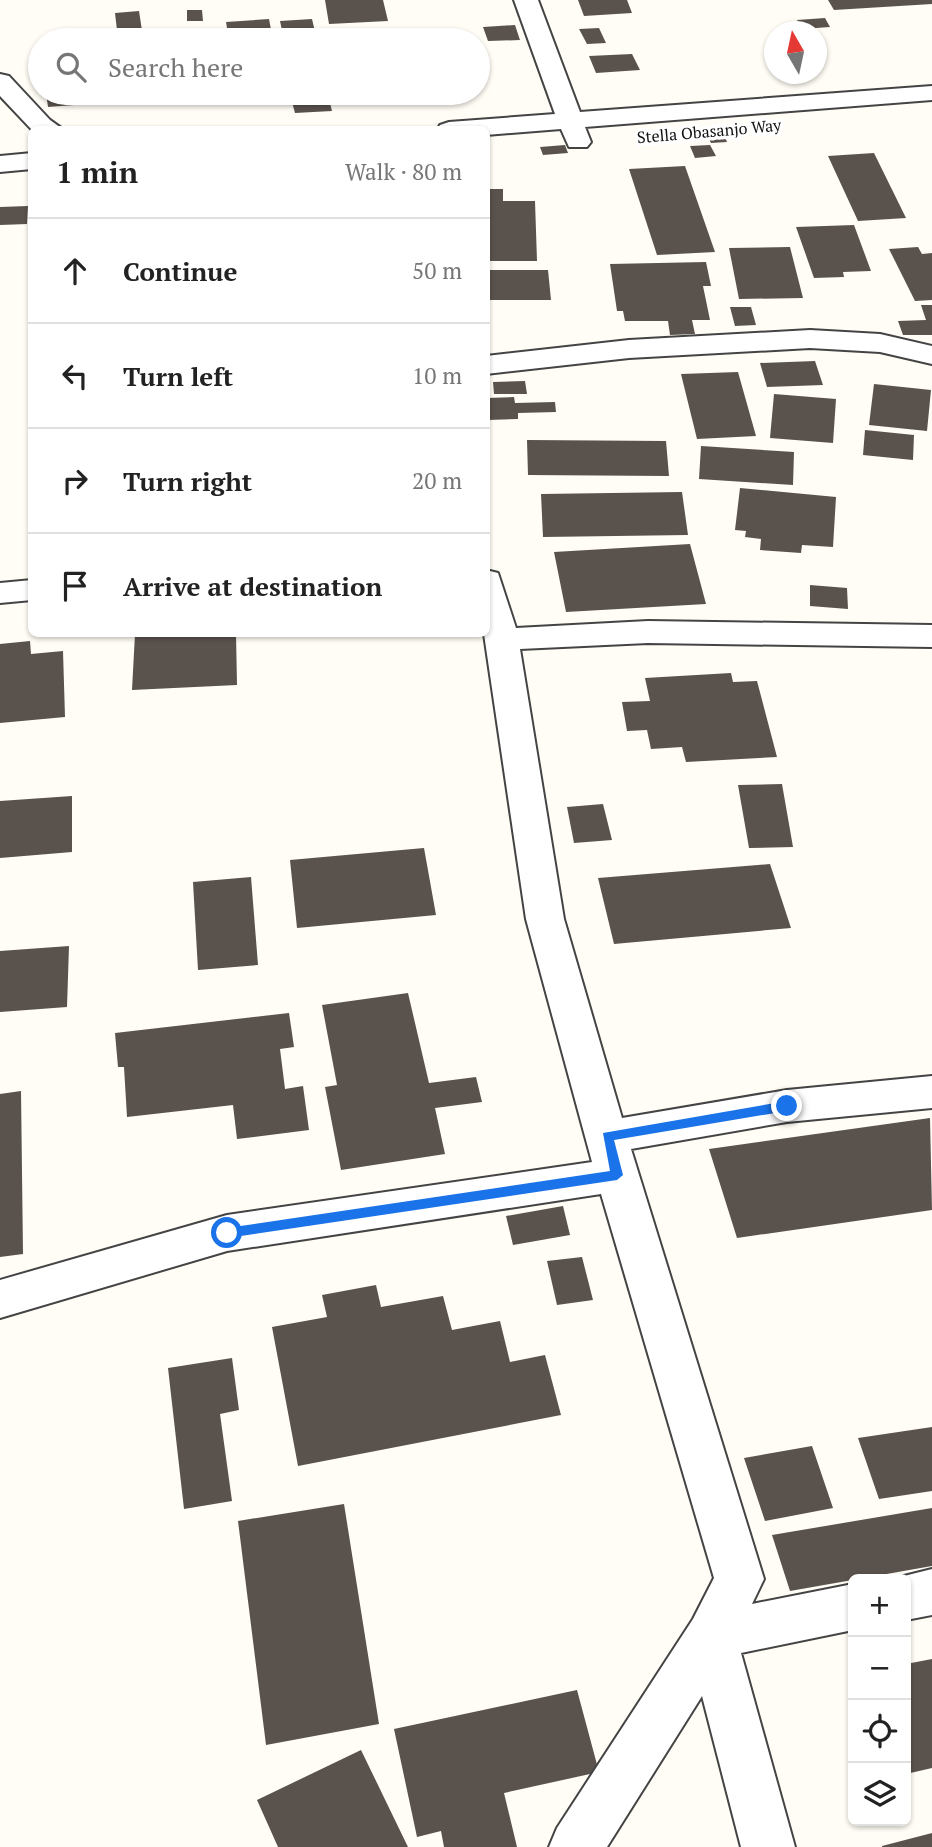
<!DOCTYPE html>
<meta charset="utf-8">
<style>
body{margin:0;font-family:"PT Serif",serif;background:#f2f2f2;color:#222}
.controls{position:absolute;right:21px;bottom:21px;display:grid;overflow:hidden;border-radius:10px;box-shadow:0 2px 5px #0004}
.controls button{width:63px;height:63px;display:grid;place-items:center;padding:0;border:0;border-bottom:2px solid #e0e0e0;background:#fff;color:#222;font:35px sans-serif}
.compass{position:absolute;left:764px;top:21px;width:63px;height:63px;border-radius:50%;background:#fff;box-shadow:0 2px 5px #0004;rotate:351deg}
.stop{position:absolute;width:21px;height:21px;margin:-16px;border:5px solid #1a73e8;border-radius:50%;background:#fff}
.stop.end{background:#1a73e8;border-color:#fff;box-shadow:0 2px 7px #0008}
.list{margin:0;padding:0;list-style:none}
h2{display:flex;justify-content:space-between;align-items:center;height:91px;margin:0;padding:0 28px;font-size:30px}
h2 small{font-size:23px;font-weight:400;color:#767676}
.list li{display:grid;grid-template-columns:46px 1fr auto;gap:21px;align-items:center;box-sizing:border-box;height:105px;padding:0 28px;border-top:2px solid #e0e0e0}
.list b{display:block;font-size:26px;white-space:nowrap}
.list em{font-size:23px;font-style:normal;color:#767676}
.icon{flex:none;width:38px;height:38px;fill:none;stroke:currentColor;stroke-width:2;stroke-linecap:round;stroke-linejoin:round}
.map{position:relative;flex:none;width:932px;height:1847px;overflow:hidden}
.search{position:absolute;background:#fff;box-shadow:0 2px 5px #0004;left:28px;top:28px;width:462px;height:77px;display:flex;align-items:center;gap:18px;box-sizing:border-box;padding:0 24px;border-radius:38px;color:#767676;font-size:26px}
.panel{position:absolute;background:#fff;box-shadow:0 2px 5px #0004;left:28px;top:126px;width:462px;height:511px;border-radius:10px}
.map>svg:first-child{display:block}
</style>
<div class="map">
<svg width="932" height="1847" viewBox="0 0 932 1847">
<rect width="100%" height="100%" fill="#fffdf5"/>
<!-- building -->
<path fill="#5a524d" d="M325,0H383L388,21L329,24Z
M578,0H627L632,13L584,16Z
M828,0H932V4L834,10Z
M187,10H202L203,21H187Z
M139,11L143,37L118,39L115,13Z
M825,18L830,27L802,29L797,20Z
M269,19L273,40H229L226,22Z
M312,19L317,40H284L280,21Z
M515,25L520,40L488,41L483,27Z
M599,28L606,43L587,44L579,29Z
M632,54L640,70L596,73L589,56Z
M46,93H98L100,103L48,107Z
M329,99L332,111L295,113L292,102Z
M724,134L727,142L711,143L707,135Z
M565,145L568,153L543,155L540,147Z
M710,145L716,156L695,158L690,146Z
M874,153L906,218L858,221L828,156Z
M685,166L715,252L657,255L629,169Z
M486,189H503V201H535L537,261H486Z
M28,206L27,224L0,225V207Z
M854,225L871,271L843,272L844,277L814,278L796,227Z
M790,247L803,298L739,299L729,248Z
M918,247L922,254L932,253V300L915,301L889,249Z
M706,262L711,286H703L710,320H692L695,334L670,335L668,321H625L623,311H617L610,264Z
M486,270H548L551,300H486Z
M921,305H932V335H903L898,321L926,320Z
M730,307H751L756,325L735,326Z
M815,361L823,385L767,387L760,363Z
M738,372L756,436L697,439L681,374Z
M525,381L527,394H494L493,382Z
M874,384L931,390L927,431L869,425Z
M774,394L836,399L833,443L770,438Z
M514,397L515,403L555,402L556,412L518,413V419L488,420L486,398Z
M865,430L914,435L913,460L863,455Z
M527,440L666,441L669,476L528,475Z
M701,446L794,452L793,485L699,479Z
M740,488L836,497L833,547L802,545L801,553L760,550L761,539L745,537L746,531L735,530Z
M682,492L688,535L543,537L541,494Z
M690,544L706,604L566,612L554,552Z
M810,585L847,588L848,609L810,606Z
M135,634H236L237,685L132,690Z
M30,641L31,654L63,651L65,717L0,723V644Z
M731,673L733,682L757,681L777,757L686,762L682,747L651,749L647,730L627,731L622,702L650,701L645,678Z
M782,784L793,847L749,848L738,785Z
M72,796V852L0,858V801Z
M603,804L612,840L574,843L567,807Z
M424,848L436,915L297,928L290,860Z
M770,864L791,928L614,944L598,878Z
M251,877L258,965L198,970L193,882Z
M69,946L67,1007L0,1012V951Z
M408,993L429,1083L476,1077L482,1102L435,1108L445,1154L341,1170L325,1087L337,1085L322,1005Z
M289,1013L294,1047L280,1049L285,1089L303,1086L309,1130L237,1139L233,1105L127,1117L124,1067H118L115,1033Z
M21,1091L23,1254L0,1257V1094Z
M930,1118L932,1210L737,1238L709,1149Z
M563,1206L570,1235L513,1245L506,1216Z
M582,1257L593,1300L557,1305L547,1261Z
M376,1285L381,1307L443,1296L452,1330L500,1321L510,1362L545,1355L561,1415L298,1466L272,1327L327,1317L322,1295Z
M232,1358L239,1410L220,1414L232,1501L184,1509L168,1368Z
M932,1427V1491L879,1499L858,1438Z
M812,1446L833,1508L765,1521L744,1458Z
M344,1504L379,1724L266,1745L238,1521Z
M932,1508V1566L790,1591L772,1535Z
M932,1659V1768L906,1774V1664Z
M577,1690L599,1772L504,1793L517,1847H444L441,1831L417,1837L394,1729Z
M361,1750L408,1847H278L257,1800Z
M932,1833V1847H882V1846Z"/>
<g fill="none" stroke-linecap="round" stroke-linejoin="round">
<!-- minor casing -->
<g stroke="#444" stroke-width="4">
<path id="minor" d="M514,0H538L580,112L932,86V100L585,127L591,142L587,147H569L561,129L486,135V130H437L440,125L449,122L555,114Z
M0,74L9,76L50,120L64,130H32L0,96Z
M32,153V169L0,172V156Z
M810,330L880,334L932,346V364L880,352L810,348L629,358L486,374V356L629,340Z
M486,570L498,573L516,628L648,621L932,625V647L648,643L520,649L564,919L622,1118L787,1090L932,1076V1108L787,1122L631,1149L764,1579L752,1604L853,1584V1630L741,1653L795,1847H741L702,1696L607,1847H549L557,1828L693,1619L714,1578L601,1194L227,1251L0,1318V1280L227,1215L592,1162L526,919L484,634H486Z
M32,580V600L0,603V583Z
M932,1569V1615L906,1620V1579H892Z"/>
</g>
<!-- minor -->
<use href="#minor" fill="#fff" fill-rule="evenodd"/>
</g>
<!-- route -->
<path fill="#1a73e8" d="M787,1101L793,1106L787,1111L614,1140L623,1175L617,1180L227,1238L221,1233L227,1228L610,1171L603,1133Z"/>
<g text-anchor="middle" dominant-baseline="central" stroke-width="7" stroke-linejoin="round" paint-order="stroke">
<!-- far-street labels -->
<g font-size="16" fill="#111" stroke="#fff">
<text transform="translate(709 131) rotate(-5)">Stella Obasanjo Way</text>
</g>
</g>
</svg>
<div class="controls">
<button>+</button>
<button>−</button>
<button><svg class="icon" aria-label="locate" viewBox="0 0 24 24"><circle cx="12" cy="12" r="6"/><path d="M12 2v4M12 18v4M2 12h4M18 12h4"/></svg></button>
<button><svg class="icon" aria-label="layers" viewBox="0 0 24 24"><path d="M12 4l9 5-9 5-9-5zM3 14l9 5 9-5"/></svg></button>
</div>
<svg class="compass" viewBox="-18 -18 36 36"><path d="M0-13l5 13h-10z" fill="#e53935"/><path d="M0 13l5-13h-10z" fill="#767676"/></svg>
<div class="stop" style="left:227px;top:1233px"></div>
<div class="stop end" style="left:787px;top:1106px"></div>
<div class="search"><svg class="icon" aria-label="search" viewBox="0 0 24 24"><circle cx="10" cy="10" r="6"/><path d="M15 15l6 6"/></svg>Search here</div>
<section class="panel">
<h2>1 min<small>Walk · 80 m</small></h2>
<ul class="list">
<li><svg class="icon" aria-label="ahead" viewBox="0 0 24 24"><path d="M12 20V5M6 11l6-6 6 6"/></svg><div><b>Continue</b></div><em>50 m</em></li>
<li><svg class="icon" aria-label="left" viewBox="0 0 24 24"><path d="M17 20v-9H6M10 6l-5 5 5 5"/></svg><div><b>Turn left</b></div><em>10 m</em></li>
<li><svg class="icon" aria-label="right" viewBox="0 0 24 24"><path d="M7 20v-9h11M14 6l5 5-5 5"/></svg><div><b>Turn right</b></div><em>20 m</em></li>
<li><svg class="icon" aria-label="arrive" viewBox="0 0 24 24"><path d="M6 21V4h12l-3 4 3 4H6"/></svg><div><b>Arrive at destination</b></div></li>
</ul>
</section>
</div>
